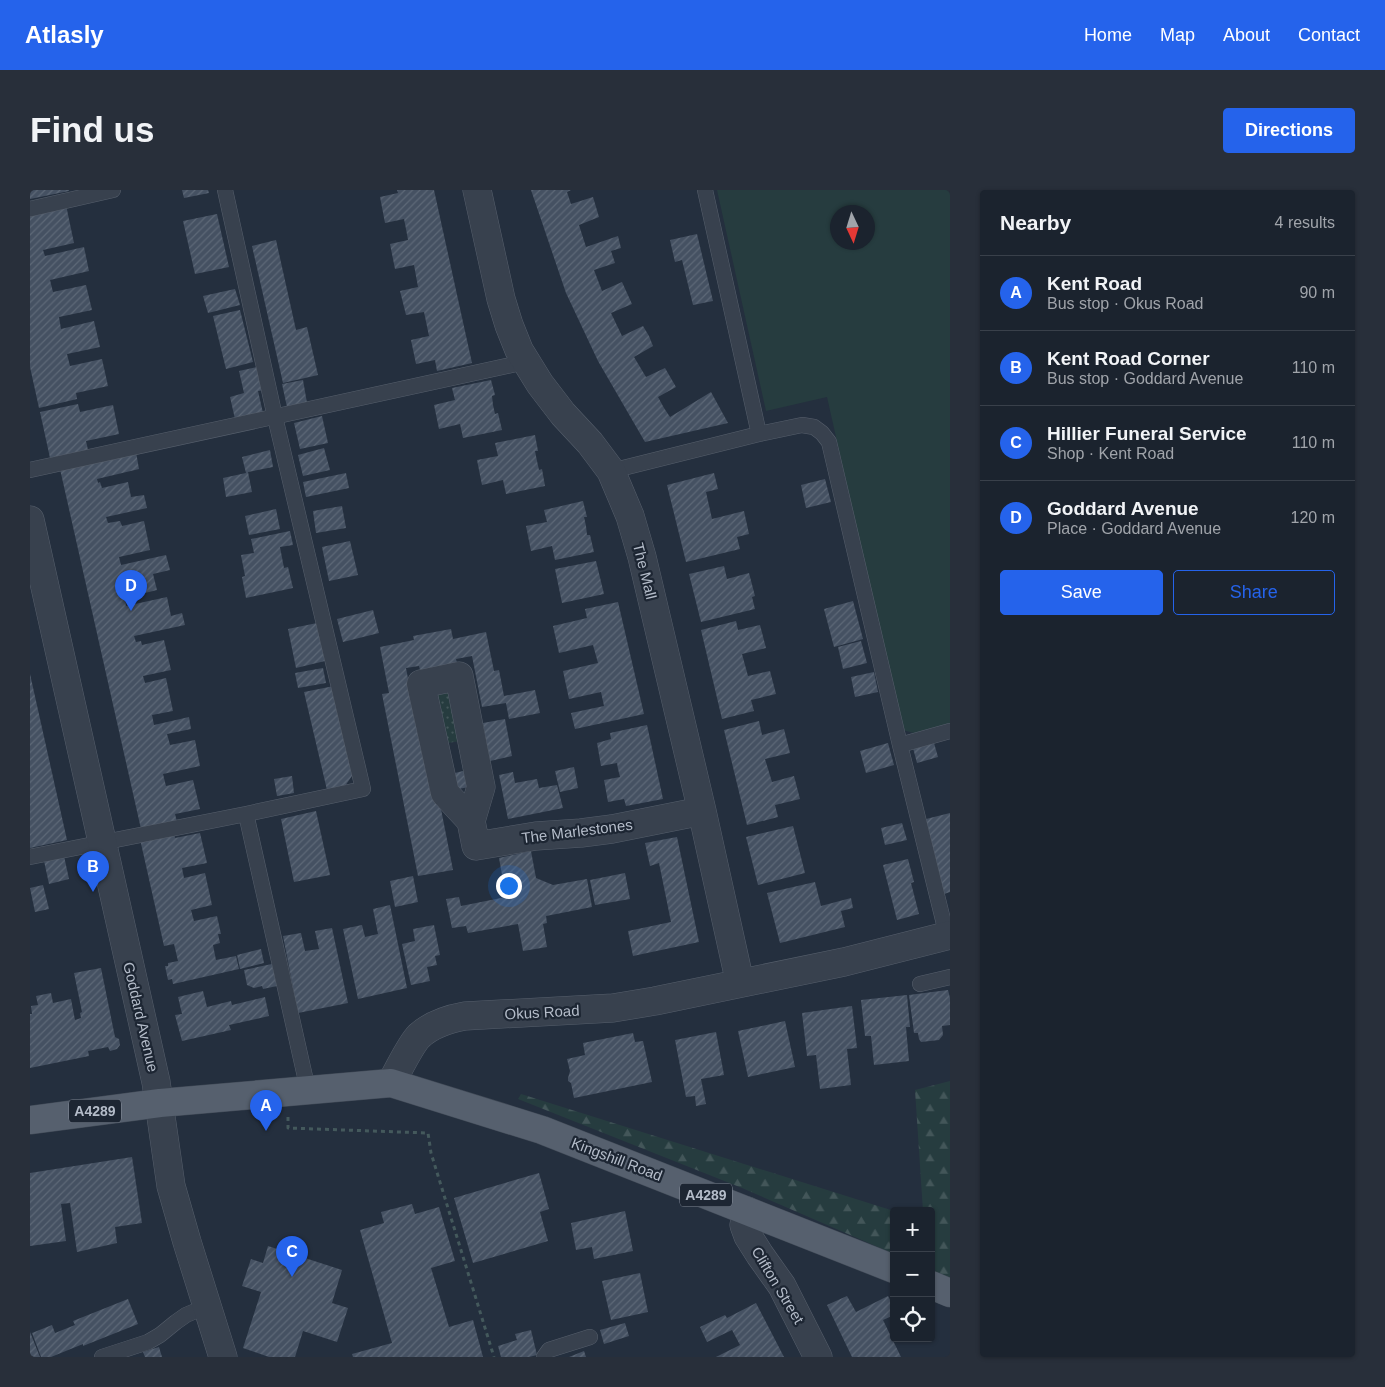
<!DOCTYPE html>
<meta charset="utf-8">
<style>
body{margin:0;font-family:Helvetica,sans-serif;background:#282f3a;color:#f1f3f6}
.controls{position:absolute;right:15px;bottom:15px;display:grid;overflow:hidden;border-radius:5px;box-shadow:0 1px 4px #0004}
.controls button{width:45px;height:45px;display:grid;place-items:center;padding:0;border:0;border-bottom:1px solid #39404a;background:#1b232e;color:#f1f3f6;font:25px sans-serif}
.compass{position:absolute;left:800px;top:15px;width:45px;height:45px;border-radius:50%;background:#1b232e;box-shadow:0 1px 4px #0004;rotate:176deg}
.you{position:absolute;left:478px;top:695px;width:18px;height:18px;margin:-12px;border:4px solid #fff;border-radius:50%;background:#1a73e8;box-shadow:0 0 0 8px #1a73e833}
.badge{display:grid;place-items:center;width:32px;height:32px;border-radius:50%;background:#2563eb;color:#fff;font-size:16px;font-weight:700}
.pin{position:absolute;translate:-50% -41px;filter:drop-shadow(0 1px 2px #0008)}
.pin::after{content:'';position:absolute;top:26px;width:18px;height:15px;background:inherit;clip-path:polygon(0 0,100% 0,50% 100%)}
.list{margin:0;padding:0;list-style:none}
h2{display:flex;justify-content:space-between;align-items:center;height:65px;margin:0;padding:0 20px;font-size:21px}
h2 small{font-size:16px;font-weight:400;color:#a0a4aa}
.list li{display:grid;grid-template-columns:32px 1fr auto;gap:15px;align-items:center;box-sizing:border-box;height:75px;padding:0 20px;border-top:1px solid #39404a}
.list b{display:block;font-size:19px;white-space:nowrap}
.list p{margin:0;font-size:16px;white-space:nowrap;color:#a0a4aa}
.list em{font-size:16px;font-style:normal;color:#a0a4aa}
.actions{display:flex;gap:10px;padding:15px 20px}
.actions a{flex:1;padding:11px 0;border:1px solid #2563eb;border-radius:5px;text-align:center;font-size:18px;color:#2563eb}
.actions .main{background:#2563eb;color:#fff}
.icon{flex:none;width:28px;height:28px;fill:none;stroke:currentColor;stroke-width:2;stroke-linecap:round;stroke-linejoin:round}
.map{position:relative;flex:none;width:920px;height:1167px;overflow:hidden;border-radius:5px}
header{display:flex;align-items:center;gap:30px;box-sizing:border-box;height:70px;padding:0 25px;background:#2563eb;color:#fff}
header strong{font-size:24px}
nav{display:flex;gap:28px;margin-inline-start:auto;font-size:18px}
.intro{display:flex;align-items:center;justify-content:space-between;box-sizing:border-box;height:120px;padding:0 30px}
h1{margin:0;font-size:35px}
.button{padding:12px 22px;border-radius:5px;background:#2563eb;color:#fff;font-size:18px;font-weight:700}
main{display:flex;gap:30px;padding:0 30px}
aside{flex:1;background:#1b232e;border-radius:5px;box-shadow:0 1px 4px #0004}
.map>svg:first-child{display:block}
</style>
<header>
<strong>Atlasly</strong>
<nav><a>Home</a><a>Map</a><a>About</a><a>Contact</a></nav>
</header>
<div class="intro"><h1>Find us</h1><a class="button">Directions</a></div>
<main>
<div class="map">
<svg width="920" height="1167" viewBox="0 0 920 1167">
<defs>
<pattern id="forest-firs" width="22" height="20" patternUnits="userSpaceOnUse" patternTransform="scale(1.25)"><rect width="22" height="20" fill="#263c3f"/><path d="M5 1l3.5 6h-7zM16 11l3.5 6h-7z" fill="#435659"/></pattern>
<pattern id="park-dots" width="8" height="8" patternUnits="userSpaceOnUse" patternTransform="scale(1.25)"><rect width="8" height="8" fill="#263c3f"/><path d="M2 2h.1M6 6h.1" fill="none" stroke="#435659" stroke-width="1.8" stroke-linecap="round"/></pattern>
<pattern id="building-hatch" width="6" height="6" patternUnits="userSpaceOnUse" patternTransform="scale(1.25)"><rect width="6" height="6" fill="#455162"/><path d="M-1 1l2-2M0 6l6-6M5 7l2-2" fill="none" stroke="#5d6877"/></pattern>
</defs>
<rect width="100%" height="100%" fill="#242f3e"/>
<!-- grass -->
<path fill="#263c3f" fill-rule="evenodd" d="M687,0H920V533L884,543L872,540L797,207L736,221ZM808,22H838V52H808Z"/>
<!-- forest -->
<path fill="url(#forest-firs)" d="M920,891V1089L901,1080V1021H893L885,900Z
M491,904L864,1021V1064L712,998L488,909Z"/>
<!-- park -->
<path fill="url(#park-dots)" d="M418,500L430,551L412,554L406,503Z"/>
<!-- building -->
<path fill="url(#building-hatch)" d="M0,0H39V1L0,9Z
M152,0H178L179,3L154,8Z
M367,0H404L442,173L407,181L405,170L386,174L381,150L399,146L394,122L376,125L370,101L388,97L384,75L365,79L360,54L378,50L376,39L374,29L355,33L350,7L368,3Z
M501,0H541L537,2L541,14L563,7L569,27L549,35L556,57L588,46L591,58L581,61L585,73L564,80L572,101L592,92L602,114L581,123L592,146L613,136L619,146L623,156L604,167L616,187L635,178L646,197L628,207L634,218L640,227L681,202L698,233L615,252L568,171L536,103Z
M36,15L44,53L13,60L15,66L54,57L59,81L20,90L23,102L56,95L62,120L29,127L31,139L64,131L70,157L37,164L40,176L72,169L78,196L46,203L47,209L9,218L0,177V23Z
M187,24L199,77L165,84L153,31Z
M667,44L683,111L663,115L652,70L645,72L640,50Z
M246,50L266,140L277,137L288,185L253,193L222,56Z
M205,99L210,115L178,123L173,106Z
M210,120L223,172L196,179L183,126Z
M231,176L236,200L228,201L233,223L205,229L200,207L214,203L209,181Z
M273,190L277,213L257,217L252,194Z
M461,190L465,205L462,206L463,215L465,224L468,223L472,240L433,248L430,234L409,239L404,215L425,210L422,198Z
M48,214L50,222L83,215L89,244L56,251L58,260L20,268L10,222Z
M292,226L298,253L270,259L264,233Z
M505,245L508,261H505L507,271L509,280L512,279L515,296L476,304L473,290L452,295L447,270L468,266L465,253Z
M294,258L300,280L273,286L268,265Z
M240,260L243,277L218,282L222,302L196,307L193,288L216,283L212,267Z
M106,262L109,279L67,289L68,293L70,292L72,298L98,292L101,307L114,305L117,318L76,327L78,333L90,331L92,336L114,331L120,360L89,367L91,375L136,365L140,380L123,384L127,400L95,408L96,416L137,407L141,426L152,423L155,435L104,446L106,452L111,451L112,455L134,450L141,480L113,486L115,493L136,488L143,521L122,525L124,535L159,527L161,539L137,544L139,551L140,555L165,550L170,576L133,584L136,596L163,590L170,619L145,624L147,632L111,639L30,279Z
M316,283L319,298L276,307L273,292Z
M684,283L688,299L676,302L682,329L714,321L719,344L707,347L710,359L656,372L637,295Z
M795,289L801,312L776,318L771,295Z
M553,311L557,327H554L556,336L557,345H560L564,362L525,370L522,356L501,361L496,336L517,332L514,320Z
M312,316L316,338L286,343L283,321Z
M246,319L250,339L219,345L215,326Z
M260,341L263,355L250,357L254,378L258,377L263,398L216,408L212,387L215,386L211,365L224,363L221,349Z
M320,351L328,385L299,391L292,357Z
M566,371L574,404L532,413L525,379Z
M694,376L697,389L719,383L725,406L722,407L725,419L671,432L659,384Z
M823,411L833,449L804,457L794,419Z
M588,412L614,524L545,539L541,523L574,516L571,502L539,509L533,481L568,473L563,455L529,463L523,436L557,428L555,419Z
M343,420L349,443L313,452L307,429Z
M706,431L708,440L730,435L736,458L712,464L718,486L740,481L746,504L721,510L724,521L692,529L671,440Z
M287,433L295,471L266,478L258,439Z
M421,439L423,449L456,442L464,481L469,480L474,506L505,500L510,523L479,529L476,513L452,517L442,466L426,469L427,473L408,477L390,480L389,476L376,478L380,499L409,609L423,680L388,686L352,504L359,503L350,457L384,450L383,446Z
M831,451L837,473L813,479L808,457Z
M293,478L296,493L268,498L265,483Z
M844,482L848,502L825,507L821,487Z
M0,484L37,650L0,658Z
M304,496L324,583L315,596L297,600L274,502Z
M475,529L482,566L460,571L453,533Z
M729,531L732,545L754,539L760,563L735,569L742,592L764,586L770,609L745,615L748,627L717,635L694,540Z
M617,535L633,609L596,616L594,609L578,612L574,590L590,587L588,579L587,573L571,576L567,553L581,549L580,543Z
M858,553L864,575L836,583L830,561Z
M904,553L908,567L887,573L883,558Z
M544,577L548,598L530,602L525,581Z
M441,579L445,596L428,599L425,583Z
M483,582L485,593L507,589L509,598L527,595L533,618L478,629L469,585Z
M262,586L264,603L247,606L244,589Z
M286,621L300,685L264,692L251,629Z
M920,623V702L911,705L896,629Z
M872,633L877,650L855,655L851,638Z
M763,636L775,683L728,695L716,647Z
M144,642L145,648L170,643L177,673L152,678L154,688L175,683L182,715L161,720L164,731L187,726L191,744H188L190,753L183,755L186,770L206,766L209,779L143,794L142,789L138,790L135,776H138V773L148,771L144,754L134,756L110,649Z
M647,647L669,752L603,766L598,741L641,732L629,673L620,676L615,653Z
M501,661L506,688L523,695L557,689L562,717L516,726L517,733L513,734L517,757L493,761L488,734L438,743L436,736L422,738L416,709L429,707L431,716L476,707L469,668Z
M34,666L39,689L19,694L14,671Z
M878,669L884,692L881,693L889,724L867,730L853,675Z
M595,683L600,709L565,715L560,690Z
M383,686L388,712L365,717L360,691Z
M785,692L791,716L821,708L823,718L811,721L815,737L750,753L737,703Z
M13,695L19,719L5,722L0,698Z
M360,715L377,798L328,809L313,739L332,735L335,747L348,744L343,719Z
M404,735L410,765L405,766L407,775L397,777L400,791L381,795L372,754L385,751L383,739Z
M302,738L318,813L268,823L253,746L271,743L275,761L289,759L285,741Z
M231,759L234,773L210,779L207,765Z
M242,774L247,796L233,799L232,796L224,798L217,795L214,780Z
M71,778L85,847L89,849L90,855L87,859L80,861L78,857L58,861L59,866L0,878V824H2L1,816L8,815L6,806L21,803L23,813L41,809L45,830L51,828L50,823L52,822L44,783Z
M918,800L920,808V835L912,836L913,845L909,850L891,852L889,849L888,843H884L879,805Z
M173,801L177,817L201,811L202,815L235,807L239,826L199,835L201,840L152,851L145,825L152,824L148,807Z
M877,805L880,837H876L879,871L844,875L841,846H835L831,810Z
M822,816L827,858L817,859L821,895L790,899L786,865L777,866L772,823Z
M755,831L765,877L718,887L708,841Z
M686,842L694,885L671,889L676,914L666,916L665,906L656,907L645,850Z
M603,843L605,852L613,851L622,892L544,908L541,893L538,891V888L540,881L537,869L555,865L553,853Z
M102,967L112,1033L85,1037L87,1053L47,1062L40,1013L31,1014L36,1051L0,1056V983Z
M509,983L519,1019L510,1022L518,1051L443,1073L424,1008Z
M382,1014L385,1024L409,1017L425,1071L401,1078L419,1137L443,1130L453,1167H323L322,1164L362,1153L330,1040L354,1033L351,1022Z
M595,1021L603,1061L564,1069L562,1057L546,1060L541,1033Z
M238,1056L312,1080L302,1113L318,1118L307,1152L273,1141L265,1167H239L213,1158L231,1102L212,1096L221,1069L233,1073Z
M610,1083L618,1122L581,1130L572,1091Z
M817,1106L826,1122L858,1106L864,1117V1125L853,1130L871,1167H822L797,1115Z
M98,1109L108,1134L53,1156V1154L21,1167H11L2,1143L22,1135L25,1143L45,1135L43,1131Z
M726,1113L754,1167H686L710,1155L702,1140L677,1152L670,1137L695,1125L697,1128Z
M595,1133L599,1146L574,1154L570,1140Z
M501,1140L507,1165L499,1167H471L468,1156L487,1150L485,1144Z
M0,1142L10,1167H0Z
M129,1157L132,1167H115L113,1162Z
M554,1161L556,1167H539Z"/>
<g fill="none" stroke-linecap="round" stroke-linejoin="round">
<!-- lane casing -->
<g stroke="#565f6c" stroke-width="16">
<path id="lane" d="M675,0L729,244
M0,19L83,0
M0,280L495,172
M581,281L729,244L772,235L784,237L792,243L799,252L870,555L917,746
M870,555L920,541
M216,624L278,900
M0,667L216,624L333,599L245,227L195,0
M890,794L920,787
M72,1167L118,1152L130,1145L146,1132L156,1125L177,1116
M514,1167L519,1160L560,1147"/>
</g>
<!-- street casing -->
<g stroke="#565f6c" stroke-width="29">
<path id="street" d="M447,0L471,109L479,135L489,160L510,194L533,224L560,253L581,281L600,326L612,367L672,621L710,793
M0,330L126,892L141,996L157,1052L193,1167
M441,631L415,603L391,494L429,486L451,597L441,631L446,656L506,646L551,643L582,639L672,621
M361,893C368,881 380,855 389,846C402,834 418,829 435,826L583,818L625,811L814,772L920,745
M717,1021L714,1035L718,1046L730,1065L752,1096L788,1167"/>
</g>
<!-- primary casing -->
<g stroke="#414a57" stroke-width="29">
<path id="primary" d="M0,930L130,913L361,893L512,940L864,1079
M901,1095L920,1103"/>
</g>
<!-- path -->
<path stroke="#44595c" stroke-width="3" stroke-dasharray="4 4" stroke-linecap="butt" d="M258,927V938L398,943L401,963L464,1167"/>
<!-- lane -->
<use href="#lane" stroke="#38414e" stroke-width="15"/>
<!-- street -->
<use href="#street" stroke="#38414e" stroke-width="28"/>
<!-- primary -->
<use href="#primary" stroke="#56606e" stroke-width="28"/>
</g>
<g text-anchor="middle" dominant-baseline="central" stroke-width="4.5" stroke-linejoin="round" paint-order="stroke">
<!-- shield labels -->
<g fill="#1d2633" stroke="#878f9c" stroke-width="1">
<rect x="39" y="909.5" width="52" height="23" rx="4"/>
<rect x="650" y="993.5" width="52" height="23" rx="4"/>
</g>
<g font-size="14" font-weight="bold" fill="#b4bcc9">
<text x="65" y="921">A4289</text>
<text x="676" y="1005">A4289</text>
</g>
<!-- street labels -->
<g font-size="15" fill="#b4bcc9" stroke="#1d2633">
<text transform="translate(615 381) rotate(76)">The Mall</text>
<text transform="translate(547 641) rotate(-7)">The Marlestones</text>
<text transform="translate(512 822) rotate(-3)">Okus Road</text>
<text transform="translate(111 827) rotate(77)">Goddard Avenue</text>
<text transform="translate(587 969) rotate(21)">Kingshill Road</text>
<text transform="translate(748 1095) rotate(59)">Clifton Street</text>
</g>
</g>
</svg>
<div class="controls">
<button>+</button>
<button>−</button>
<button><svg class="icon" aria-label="locate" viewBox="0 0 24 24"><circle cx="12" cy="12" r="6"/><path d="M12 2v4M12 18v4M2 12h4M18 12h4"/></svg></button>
</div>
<svg class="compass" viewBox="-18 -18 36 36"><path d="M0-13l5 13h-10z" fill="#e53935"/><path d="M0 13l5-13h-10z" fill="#a0a4aa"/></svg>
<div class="you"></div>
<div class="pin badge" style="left:236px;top:941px">A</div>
<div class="pin badge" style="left:63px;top:702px">B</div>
<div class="pin badge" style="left:262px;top:1087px">C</div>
<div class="pin badge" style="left:101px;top:421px">D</div>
</div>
<aside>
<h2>Nearby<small>4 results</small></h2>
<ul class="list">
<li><span class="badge">A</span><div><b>Kent Road</b><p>Bus stop · Okus Road</p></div><em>90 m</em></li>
<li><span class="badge">B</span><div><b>Kent Road Corner</b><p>Bus stop · Goddard Avenue</p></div><em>110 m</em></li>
<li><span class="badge">C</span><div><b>Hillier Funeral Service</b><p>Shop · Kent Road</p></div><em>110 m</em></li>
<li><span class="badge">D</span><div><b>Goddard Avenue</b><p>Place · Goddard Avenue</p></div><em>120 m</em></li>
</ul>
<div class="actions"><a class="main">Save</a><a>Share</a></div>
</aside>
</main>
